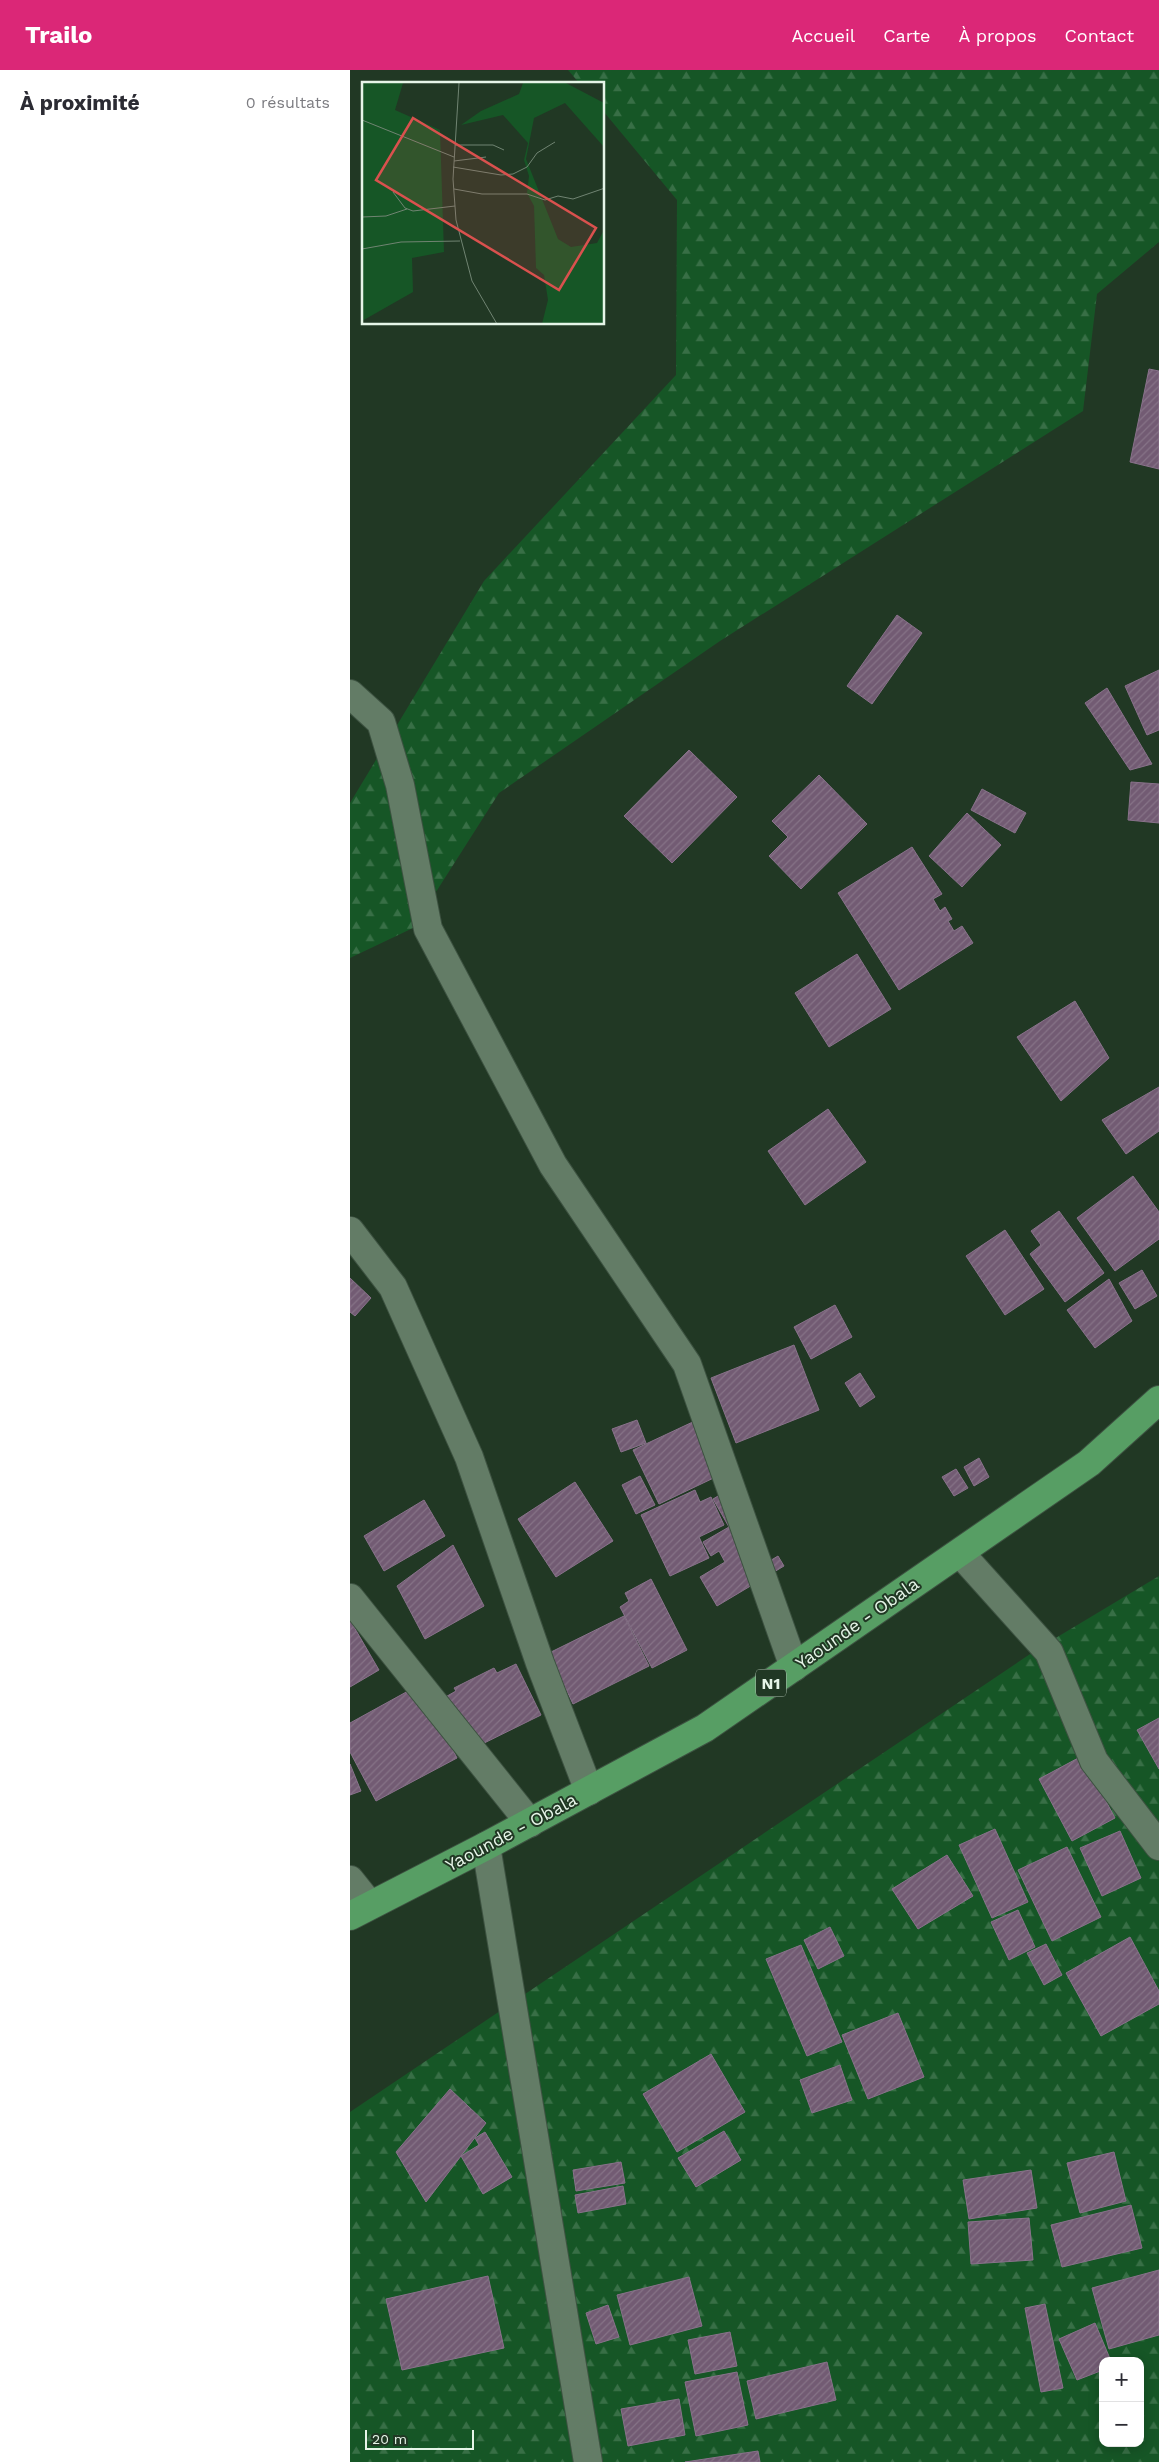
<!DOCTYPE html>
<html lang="fr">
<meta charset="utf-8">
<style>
body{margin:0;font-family:"Work Sans",sans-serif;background:#f7f7f7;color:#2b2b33}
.controls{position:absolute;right:15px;bottom:15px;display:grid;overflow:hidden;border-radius:10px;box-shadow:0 2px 12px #0003}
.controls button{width:45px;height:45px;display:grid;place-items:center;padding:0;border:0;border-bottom:1px solid #e1e1e2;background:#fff;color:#2b2b33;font:25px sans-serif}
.scale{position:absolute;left:15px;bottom:12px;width:109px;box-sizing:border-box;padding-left:5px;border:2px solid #e6f5e8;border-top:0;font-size:14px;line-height:18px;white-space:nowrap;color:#e6f5e8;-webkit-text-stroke:4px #213824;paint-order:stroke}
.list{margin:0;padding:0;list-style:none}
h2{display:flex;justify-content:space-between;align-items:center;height:65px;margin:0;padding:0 20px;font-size:21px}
h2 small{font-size:16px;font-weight:400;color:#7c7c81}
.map{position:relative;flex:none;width:809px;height:2392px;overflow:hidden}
header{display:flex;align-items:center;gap:30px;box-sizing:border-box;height:70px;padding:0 25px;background:#db2777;color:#fff}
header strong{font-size:24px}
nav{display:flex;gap:28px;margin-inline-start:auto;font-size:18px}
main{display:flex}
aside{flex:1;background:#fff}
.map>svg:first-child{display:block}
</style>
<header>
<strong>Trailo</strong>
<nav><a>Accueil</a><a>Carte</a><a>À propos</a><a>Contact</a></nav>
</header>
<main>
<aside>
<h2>À proximité<small>0 résultats</small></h2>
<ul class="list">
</ul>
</aside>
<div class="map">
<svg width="809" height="2392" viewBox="0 0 809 2392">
<defs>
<pattern id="forest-firs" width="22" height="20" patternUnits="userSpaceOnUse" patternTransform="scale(1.25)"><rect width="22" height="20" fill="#165626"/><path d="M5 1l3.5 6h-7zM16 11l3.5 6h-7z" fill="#386f46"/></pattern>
<pattern id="building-hatch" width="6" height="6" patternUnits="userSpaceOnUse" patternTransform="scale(1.25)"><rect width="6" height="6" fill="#725b73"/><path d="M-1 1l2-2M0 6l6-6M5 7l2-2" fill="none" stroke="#867387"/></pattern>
</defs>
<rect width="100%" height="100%" fill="#213824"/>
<!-- forest -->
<path fill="url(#forest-firs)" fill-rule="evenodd" d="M218,0H809V172L747,224L733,341L370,571L149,723L63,858L0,888V733L134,511L326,305L327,130L254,42V14H230Z
M809,1506V2392H0V2042L689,1578ZM753,2291H790V2373H753Z"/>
<!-- building -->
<path fill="url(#building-hatch)" stroke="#89728b" d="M799,299L809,301V399L780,392Z
M547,545L572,563L522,634L497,616Z
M809,600V660L797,665L775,616Z
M757,618L802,694L780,700L735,633Z
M339,680L387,727L322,793L274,746Z
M469,705L517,754L451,819L419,786L438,767L422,751Z
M781,712L809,714V753L778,750Z
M632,719L676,743L665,763L621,740Z
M617,743L651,775L612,817L579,786Z
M562,777L592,824L583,829L590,841L595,837L602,849L598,851L604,861L612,856L623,873L549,920L488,823Z
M507,884L541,939L479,977L445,923Z
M725,931L759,988L711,1031L667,967Z
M809,1017V1061L776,1084L752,1050Z
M478,1039L516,1092L455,1135L418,1081Z
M783,1106L809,1142V1169L765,1201L727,1148Z
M709,1141L754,1203L715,1232L680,1184L691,1175L681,1161Z
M655,1160L694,1219L655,1245L616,1186Z
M792,1200L807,1226L785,1239L769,1213Z
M0,1208L21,1228L5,1246L0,1242Z
M759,1209L782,1251L745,1278L717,1240Z
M485,1235L502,1267L461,1289L444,1257Z
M444,1275L469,1340L386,1373L361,1308Z
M510,1303L525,1327L510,1337L495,1313Z
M287,1350L296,1373L271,1382L262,1359Z
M347,1350L372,1404L309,1434L283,1380Z
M629,1388L639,1407L624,1416L614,1397Z
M606,1399L618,1418L604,1426L592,1407Z
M290,1406L305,1435L286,1444L272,1415Z
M225,1412L263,1471L206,1507L168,1449Z
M345,1420L350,1432L361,1427L374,1455L349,1467L359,1488L320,1506L291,1445Z
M375,1422L413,1495L428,1486L434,1496L367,1536L350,1507L375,1492L369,1481L361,1486L353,1472L379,1457L363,1429Z
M74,1430L95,1466L34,1501L14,1466Z
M103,1475L134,1536L75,1569L47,1516Z
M301,1509L337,1580L302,1598L270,1537L279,1531L275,1523Z
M274,1546L299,1596L223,1634L199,1583Z
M0,1550L29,1600L0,1617Z
M166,1594L191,1645L118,1681L92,1629L106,1621L104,1618L144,1598L147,1603Z
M69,1615L107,1688L26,1731L0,1682V1653Z
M809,1648V1699L787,1660Z
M732,1686L765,1748L722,1771L689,1709Z
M0,1694L11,1721L0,1725Z
M645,1759L678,1832L642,1848L609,1775Z
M770,1761L791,1808L752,1826L730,1778Z
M717,1777L751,1847L702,1871L668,1800Z
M597,1785L623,1826L568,1859L542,1819Z
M668,1840L685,1877L659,1890L641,1852Z
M480,1857L494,1886L468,1899L454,1870Z
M780,1867L809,1921V1934L751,1966L716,1903Z
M696,1874L712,1905L694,1915L677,1883Z
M451,1875L492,1972L457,1986L416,1889Z
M548,1943L574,2007L518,2029L492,1965Z
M361,1984L395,2042L327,2082L293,2024Z
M490,1995L502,2030L462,2043L450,2010Z
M100,2019L136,2053L76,2132L46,2082Z
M374,2061L391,2090L346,2117L328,2088Z
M135,2062L162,2107L133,2124L111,2086L129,2075L125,2068Z
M764,2082L776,2131L730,2143L717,2093Z
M271,2092L275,2113L226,2121L223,2100Z
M681,2100L687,2138L619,2149L613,2110Z
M273,2116L276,2134L228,2143L225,2125Z
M781,2135L792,2178L712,2197L701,2155Z
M679,2148L683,2190L621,2194L618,2152Z
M809,2200V2265L759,2279L742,2218Z
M138,2206L154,2278L52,2300L36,2229Z
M339,2207L352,2256L280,2275L267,2225Z
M695,2234L713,2318L691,2322L675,2238Z
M258,2235L269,2267L246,2274L236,2243Z
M745,2253L761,2291H753V2300L727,2310L709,2269Z
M380,2262L387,2296L345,2304L338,2270Z
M477,2292L486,2330L406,2349L397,2311Z
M387,2302L398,2355L346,2366L335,2312Z
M329,2329L335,2365L278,2376L271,2339Z
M408,2381L410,2392H335Z"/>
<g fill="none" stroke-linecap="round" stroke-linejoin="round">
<!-- minor casing -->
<g stroke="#3d5241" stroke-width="30">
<path id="minor" d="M0,624L31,652L50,715L78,859L203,1095L337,1294L444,1597
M0,1161L43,1217L119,1387L190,1593L239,1721
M610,1483L699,1582L744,1691L809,1776
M0,1528L180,1753
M0,1810L20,1835"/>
</g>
<!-- tertiary casing -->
<g stroke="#3d5241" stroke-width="30">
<path id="tertiary" d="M136,1776L238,2392"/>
</g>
<!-- trunk casing -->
<g stroke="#3d5241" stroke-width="30">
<path id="trunk" d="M0,1846L136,1776L355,1658L739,1393L809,1330"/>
</g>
<!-- minor -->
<use href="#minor" stroke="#637c66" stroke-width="28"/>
<!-- tertiary -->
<use href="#tertiary" stroke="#637c66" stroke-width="28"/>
<!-- trunk -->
<use href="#trunk" stroke="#579e64" stroke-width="28"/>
</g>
<g text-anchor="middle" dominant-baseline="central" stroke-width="4" stroke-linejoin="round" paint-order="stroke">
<!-- shield labels -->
<rect fill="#213824" stroke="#abbcad" stroke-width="1" x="406" y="1599.5" width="30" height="27" rx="4"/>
<g font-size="16" font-weight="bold" fill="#e6f5e8">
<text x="421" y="1613">N1</text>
</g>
<!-- street labels -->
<g font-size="18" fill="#e6f5e8" stroke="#213824">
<text transform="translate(507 1553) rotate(-35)">Yaounde - Obala</text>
<text transform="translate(161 1762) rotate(-28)">Yaounde - Obala</text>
</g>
</g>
<!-- overview -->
<g transform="translate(12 12)">
<rect width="242" height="242" fill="#213824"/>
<path d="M0,1H41L33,28L78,48L82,170L50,176L51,210L0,239ZM161,1H204L242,21V65L203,21L172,36L164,77L196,157L209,165L235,161L242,148V242H180L186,218L182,193L174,186L172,124L165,111L167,94L162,78L166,61L141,33L99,43L119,29L157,12Z" fill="#165626"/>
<path fill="none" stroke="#708472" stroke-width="1" d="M97,1L91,97L94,138L110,199L135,242M0,38L92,75M93,63H131L142,68M92,79L124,75M91,85L139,93L151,92L165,85L175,71L193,60M92,107L120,112H165L183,118L196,114L211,117L243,106M31,110L43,126L51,129L93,124M0,135L24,134L45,127M0,167L39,160L98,159"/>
<path fill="#d9514e" fill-opacity="0.15" stroke="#d9514e" stroke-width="2.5" d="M51,36L234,146L197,208L14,98Z"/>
<rect width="242" height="242" fill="none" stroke="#e6f5e8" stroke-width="2.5"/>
</g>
</svg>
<div class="controls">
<button>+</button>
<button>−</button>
</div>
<div class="scale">20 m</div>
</div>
</main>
